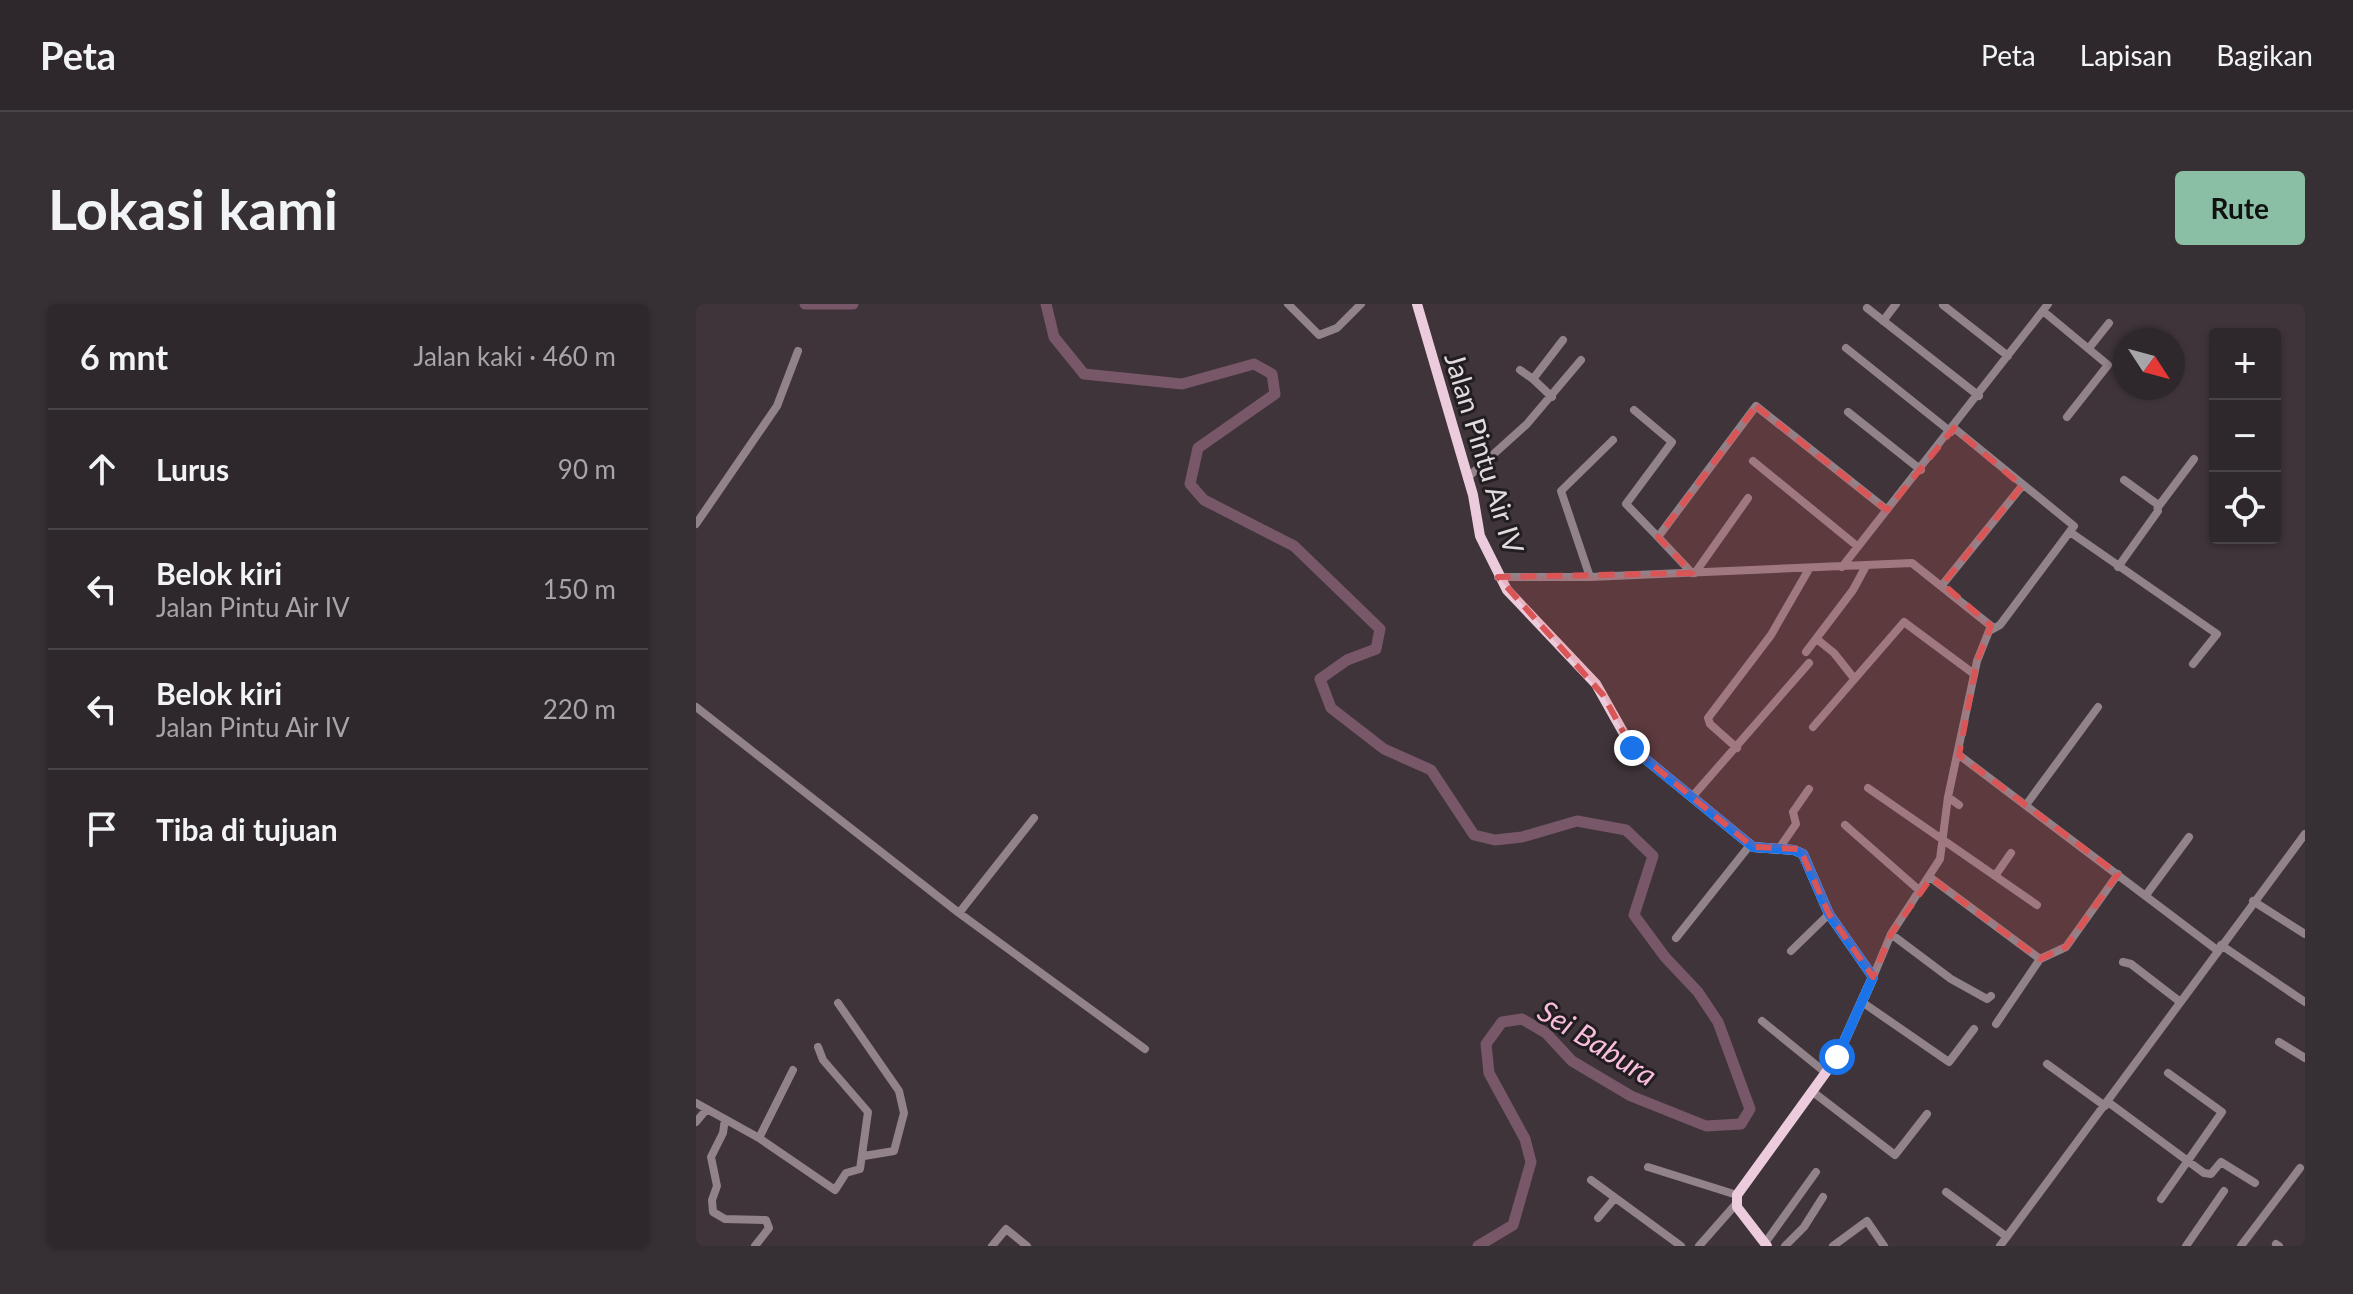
<!DOCTYPE html>
<html lang="id">
<meta charset="utf-8">
<style>
body{margin:0;font-family:Lato,sans-serif;background:#362f33;color:#f1f3f6}
.controls{position:absolute;right:24px;top:24px;display:grid;overflow:hidden;border-radius:8px;box-shadow:0 2px 6px #0004}
.controls button{width:72px;height:72px;display:grid;place-items:center;padding:0;border:0;border-bottom:2px solid #494447;background:#2e272b;color:#f1f3f6;font:40px sans-serif}
.compass{position:absolute;left:1417px;top:24px;width:72px;height:72px;border-radius:50%;background:#2e272b;box-shadow:0 2px 6px #0004;rotate:126deg}
.stop{position:absolute;width:24px;height:24px;margin:-18px;border:6px solid #1a73e8;border-radius:50%;background:#fff}
.stop.end{background:#1a73e8;border-color:#fff;box-shadow:0 2px 8px #0008}
.list{margin:0;padding:0;list-style:none}
h2{display:flex;justify-content:space-between;align-items:center;height:104px;margin:0;padding:0 32px;font-size:34px}
h2 small{font-size:26px;font-weight:400;color:#a7a5a9}
.list li{display:grid;grid-template-columns:52px 1fr auto;gap:24px;align-items:center;box-sizing:border-box;height:120px;padding:0 32px;border-top:2px solid #494447}
.list b{display:block;font-size:30px;white-space:nowrap}
.list p{margin:0;font-size:26px;white-space:nowrap;color:#a7a5a9}
.list em{font-size:26px;font-style:normal;color:#a7a5a9}
.icon{flex:none;width:44px;height:44px;fill:none;stroke:currentColor;stroke-width:2;stroke-linecap:round;stroke-linejoin:round}
.map{position:relative;flex:none;width:1609px;height:942px;overflow:hidden;border-radius:8px}
header{display:flex;align-items:center;gap:48px;box-sizing:border-box;height:112px;padding:0 40px;background:#2e272b;border-bottom:2px solid #494447}
header strong{font-size:38px}
nav{display:flex;gap:44px;margin-inline-start:auto;font-size:28px}
.intro{display:flex;align-items:center;justify-content:space-between;box-sizing:border-box;height:192px;padding:0 48px}
h1{margin:0;font-size:56px}
.button{padding:20px 36px;border-radius:8px;background:#8abfa5;color:#111;font-size:28px;font-weight:700}
main{display:flex;gap:48px;padding:0 48px}
aside{flex:1;background:#2e272b;border-radius:8px;box-shadow:0 2px 6px #0004}
.map>svg:first-child{display:block}
</style>
<header>
<strong>Peta</strong>
<nav><a>Peta</a><a>Lapisan</a><a>Bagikan</a></nav>
</header>
<div class="intro"><h1>Lokasi kami</h1><a class="button">Rute</a></div>
<main>
<aside>
<h2>6 mnt<small>Jalan kaki · 460 m</small></h2>
<ul class="list">
<li><svg class="icon" aria-label="ahead" viewBox="0 0 24 24"><path d="M12 20V5M6 11l6-6 6 6"/></svg><div><b>Lurus</b></div><em>90 m</em></li>
<li><svg class="icon" aria-label="left" viewBox="0 0 24 24"><path d="M17 20v-9H6M10 6l-5 5 5 5"/></svg><div><b>Belok kiri</b><p>Jalan Pintu Air IV</p></div><em>150 m</em></li>
<li><svg class="icon" aria-label="left" viewBox="0 0 24 24"><path d="M17 20v-9H6M10 6l-5 5 5 5"/></svg><div><b>Belok kiri</b><p>Jalan Pintu Air IV</p></div><em>220 m</em></li>
<li><svg class="icon" aria-label="arrive" viewBox="0 0 24 24"><path d="M6 21V4h12l-3 4 3 4H6"/></svg><div><b>Tiba di tujuan</b></div></li>
</ul>
</aside>
<div class="map">
<svg width="1609" height="942" viewBox="0 0 1609 942">
<rect width="100%" height="100%" fill="#3e3439"/>
<g fill="none" stroke-linecap="round" stroke-linejoin="round">
<!-- river -->
<path stroke="#775768" stroke-width="11" d="M109,0H157
M350,0L358,33L388,70L486,80L558,60L576,70L579,90L502,144L494,180L508,196L598,242L684,325L680,345L651,356L624,375L635,404L688,445L735,466L778,531L799,536L826,533L881,517L930,526L957,552L938,611L969,653L1002,688L1022,718L1054,805L1045,820L1010,822L935,792L876,757L850,729L826,715L806,718L790,740L793,769L829,835L835,858L817,921L782,942"/>
<!-- minor -->
<path stroke="#92828a" stroke-width="8" d="M592,0L623,31L641,24L665,0
M1247,1L1312,52
M1171,4L1283,92
M1347,7L1412,61L1371,113
M1187,17L1200,0
M1150,44L1255,128
M1393,44L1413,19
M824,66L837,75
M856,93L837,75L867,36
M938,106L976,138L930,200L962,233
M1152,108L1225,166
M1258,124L1378,222L1304,321L1295,326
M1057,157L1161,242
M771,174L831,120L885,56
M1462,203L1498,155
M0,220L81,102L102,47
M1374,228L1521,330L1497,360
M1146,263L1352,0
M1422,263L1462,207L1461,200L1428,176
M996,269L962,233L1060,102L1191,206
M999,269L1052,194
M802,273H894L1216,259L1295,322L1281,357L1252,493L1244,555L1195,630L1177,673
M894,273L865,187L917,136
M1247,280L1326,182
M1122,336L1138,349L1157,373
M1110,348L1157,286L1170,262
M0,403L263,609L449,745
M1117,423L1208,318L1278,370
M1041,444L1014,420L1012,414L1075,331L1113,265
M1263,451L1521,646
M1172,484L1341,601
M996,493L1113,359
M1252,493L1263,501
M1330,501L1402,403
M1149,521L1224,587
M1082,546L1100,520L1097,508L1113,485
M1299,572L1315,549
M1235,574L1344,655
M1450,591L1493,533
M1557,597L1609,630
M263,609L338,514
M1195,630L1255,675L1291,695L1295,692
M980,634L1054,541
M1525,641L1609,698
M1095,647L1133,610
M1427,658L1435,660L1483,697
M1166,698L1253,758L1278,725
M142,699L203,787L208,809L198,847L168,852
M1066,717L1130,769
M1300,720L1344,655L1370,643L1422,570
M1583,738L1609,754
M1351,760L1409,802
M1117,788L1199,851L1231,810
M1412,798L1508,869L1515,870L1525,858L1559,879
M0,799L63,834L139,886L150,869L164,865L172,808L127,756L122,743
M29,815L27,829L15,853L21,882L16,896L17,908L29,915L70,916L73,924L59,942
M0,818L10,806
M63,834L97,766
M952,863L1041,891
M895,876L985,942
M1250,888L1311,933
M1465,895L1526,808L1472,769
M902,914L919,894
M1069,939L1120,868
M1580,940L1583,942
M296,942L310,925L331,942
M1003,942L1040,900
M1089,942L1108,923L1127,893
M1137,942L1171,917L1188,942
M1304,942L1609,530
M1490,942L1528,887
M1545,942L1604,864"/>
<!-- major -->
<path stroke="#ecccdc" stroke-width="10" d="M721,0L777,191L784,232L811,286L900,380L936,444L1057,543L1098,546L1107,550L1133,610L1177,673L1141,753L1041,891V903L1071,942"/>
</g>
<g fill="none" stroke-linecap="round" stroke-linejoin="round">
<!-- route -->
<path stroke="#1a73e8" stroke-width="10" d="M936,444L1057,543L1098,546L1107,550L1133,610L1177,673L1141,753"/>
</g>
<!-- marked area -->
<path fill="#d95556" fill-opacity="0.2" stroke="#d95556" stroke-width="6" stroke-dasharray="16 10" stroke-linejoin="round" d="M1060,102L1191,206L1258,124L1326,182L1247,280L1295,322L1281,357L1263,451L1422,570L1370,643L1344,655L1235,574L1195,630L1177,673L1133,610L1104,545L1057,543L936,444L907,391L802,273L996,269L962,233Z"/>
<g text-anchor="middle" dominant-baseline="central" stroke-width="6" stroke-linejoin="round" paint-order="stroke">
<!-- street labels -->
<g font-size="28" fill="#e2dbde" stroke="#221d20">
<text transform="translate(789 149) rotate(73)">Jalan Pintu Air IV</text>
</g>
<!-- water labels -->
<g font-size="30" font-style="italic" fill="#f8bddc" stroke="#221d20">
<text transform="translate(902 738) rotate(32)">Sei Babura</text>
</g>
</g>
</svg>
<div class="controls">
<button>+</button>
<button>−</button>
<button><svg class="icon" aria-label="locate" viewBox="0 0 24 24"><circle cx="12" cy="12" r="6"/><path d="M12 2v4M12 18v4M2 12h4M18 12h4"/></svg></button>
</div>
<svg class="compass" viewBox="-18 -18 36 36"><path d="M0-13l5 13h-10z" fill="#e53935"/><path d="M0 13l5-13h-10z" fill="#a7a5a9"/></svg>
<div class="stop" style="left:1141px;top:753px"></div>
<div class="stop end" style="left:936px;top:444px"></div>
</div>
</main>
